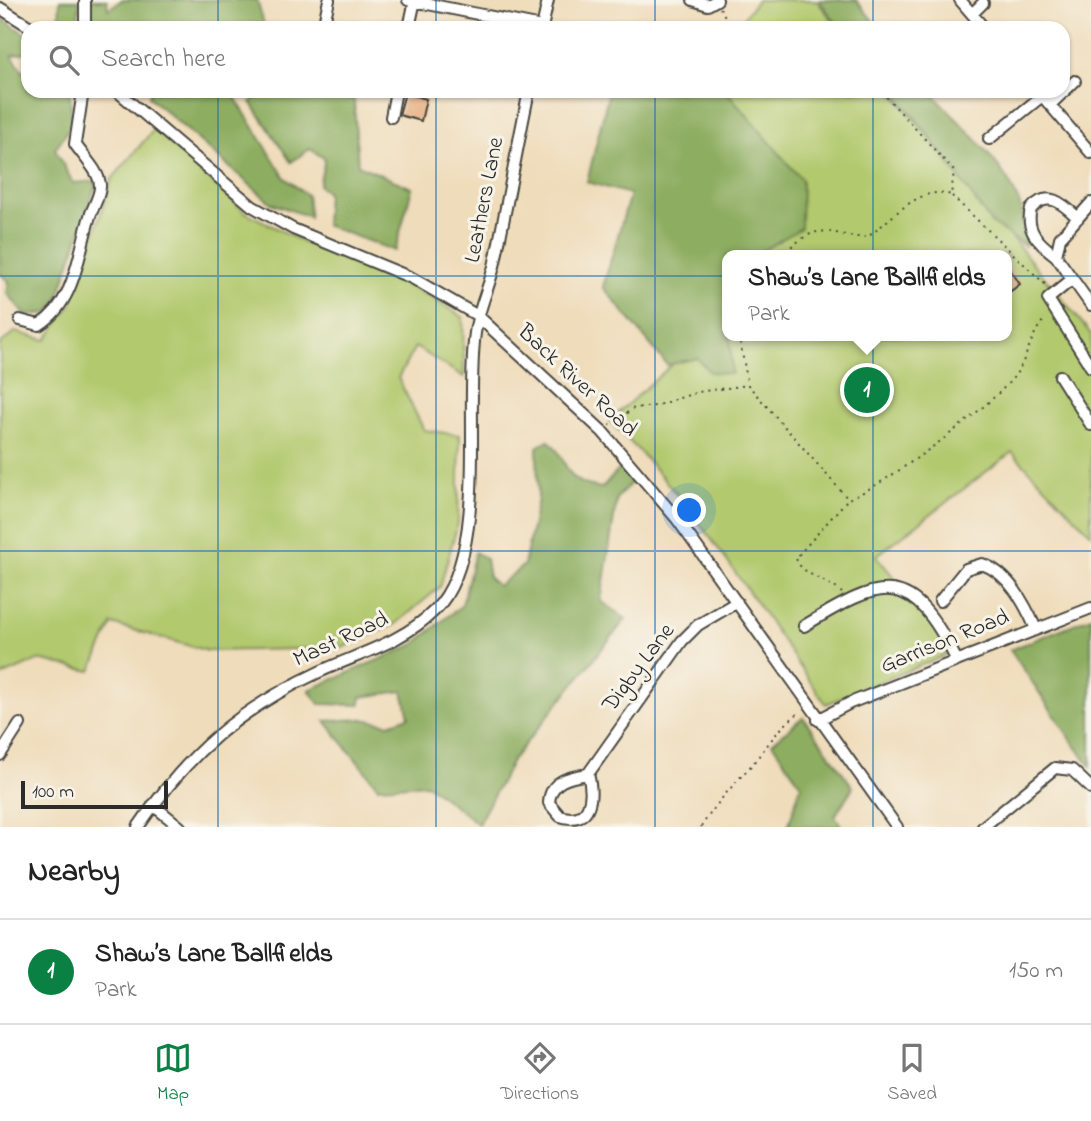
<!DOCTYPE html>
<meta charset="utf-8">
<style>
body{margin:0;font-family:"Indie Flower",sans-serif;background:#f6f6f6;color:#222}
.scale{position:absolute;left:21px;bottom:18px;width:147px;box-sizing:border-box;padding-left:7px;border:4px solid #2b2b2b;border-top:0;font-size:19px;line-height:24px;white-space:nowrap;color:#2b2b2b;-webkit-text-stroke:5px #f7f3e8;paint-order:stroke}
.you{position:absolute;left:690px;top:511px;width:24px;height:24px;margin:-18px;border:5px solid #fff;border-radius:50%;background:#1a73e8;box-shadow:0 0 0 10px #1a73e833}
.badge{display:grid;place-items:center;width:46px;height:46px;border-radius:50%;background:#0b8043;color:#fff;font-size:23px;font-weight:700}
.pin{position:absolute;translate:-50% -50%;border:4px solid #fff;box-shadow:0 2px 7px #0006}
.popup{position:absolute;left:722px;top:250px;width:290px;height:91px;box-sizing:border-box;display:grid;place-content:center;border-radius:14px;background:#fff;filter:drop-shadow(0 2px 5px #0005);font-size:23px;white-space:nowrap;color:#767676}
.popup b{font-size:26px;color:#222}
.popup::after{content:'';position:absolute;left:50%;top:100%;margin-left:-14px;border:14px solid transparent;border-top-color:#fff}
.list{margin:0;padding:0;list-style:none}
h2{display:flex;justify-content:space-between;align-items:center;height:91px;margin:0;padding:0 28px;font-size:30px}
h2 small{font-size:23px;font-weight:400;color:#767676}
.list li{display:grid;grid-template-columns:46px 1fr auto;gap:21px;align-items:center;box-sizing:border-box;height:105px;padding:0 28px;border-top:2px solid #e0e0e0}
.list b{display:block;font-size:26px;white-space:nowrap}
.list p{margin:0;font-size:23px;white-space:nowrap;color:#767676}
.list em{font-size:23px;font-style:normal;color:#767676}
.icon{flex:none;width:38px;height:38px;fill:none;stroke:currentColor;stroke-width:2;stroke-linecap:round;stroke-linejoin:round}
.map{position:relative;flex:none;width:1091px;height:827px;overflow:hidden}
.search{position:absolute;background:#fff;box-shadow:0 2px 5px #0004;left:21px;right:21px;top:21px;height:77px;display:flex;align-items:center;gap:18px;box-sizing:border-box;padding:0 24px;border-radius:21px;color:#767676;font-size:26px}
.sheet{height:196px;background:#fff}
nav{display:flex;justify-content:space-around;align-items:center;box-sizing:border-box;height:98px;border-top:2px solid #e0e0e0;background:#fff;font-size:19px;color:#767676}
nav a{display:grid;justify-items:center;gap:4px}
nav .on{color:#0b8043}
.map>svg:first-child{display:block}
</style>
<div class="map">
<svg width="1091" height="827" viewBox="0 0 1091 827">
<rect width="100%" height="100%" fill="#f7f3e8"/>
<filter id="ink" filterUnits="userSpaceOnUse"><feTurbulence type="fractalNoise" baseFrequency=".0143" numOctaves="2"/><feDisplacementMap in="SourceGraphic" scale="14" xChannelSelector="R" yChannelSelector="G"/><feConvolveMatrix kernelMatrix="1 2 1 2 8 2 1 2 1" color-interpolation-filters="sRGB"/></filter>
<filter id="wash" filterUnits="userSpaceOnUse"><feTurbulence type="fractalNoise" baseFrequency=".00686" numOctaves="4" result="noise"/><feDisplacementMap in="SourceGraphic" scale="28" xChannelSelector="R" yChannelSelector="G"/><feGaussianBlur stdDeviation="1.57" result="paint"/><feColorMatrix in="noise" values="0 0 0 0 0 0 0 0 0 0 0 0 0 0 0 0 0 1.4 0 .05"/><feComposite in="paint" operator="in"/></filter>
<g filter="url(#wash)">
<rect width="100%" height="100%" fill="#efdcba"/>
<!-- green -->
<path fill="#b2c96e" stroke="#6e7a4c" stroke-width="2" fill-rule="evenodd" d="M757,0H816L839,28H736Z
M693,91H891L1091,334V534L1012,452L876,556L956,651L826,704C758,608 695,502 609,421L678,359ZM727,255H1007V336H727Z
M154,129L245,212L303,242L404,282L463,317L464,377L415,347L398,378L424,430L460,435L458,523L440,587L396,624L342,648L208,651L112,624L91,671L38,660L0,677V344L15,332L46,340L71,305L112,179Z"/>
<!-- forest -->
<path fill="#8dad61" stroke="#5c6c46" stroke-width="2" d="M60,0H79L78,28H64L59,24Z
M90,0H107L108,9L122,0H257L265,28H89Z
M819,0H856L879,28H840Z
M0,17L28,36V52L12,55L23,72L28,69V91H66L70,94L72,124L55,149L73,183L97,181L58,299L49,313L25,315L7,293L9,282L0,273Z
M150,91H231L285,178L307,195L310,217L271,203L149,97Z
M260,91H332L354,100L358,165L412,188L395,251L325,225L327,193L319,185L325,159L310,149L291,162L251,102Z
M609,91H722L729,94L802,180L801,228L755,255H727V336H730L732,374L710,372L697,358L667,365L603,287L630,194L587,182Z
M893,91H930C967,133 1033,184 1025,246L991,223L929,135Z
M548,440C571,459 559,483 602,488L623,465L634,480L617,498L601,601L626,619L513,759L478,824L427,784L378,787L325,721L363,719L389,724L409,717L403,691L361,697L360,705L319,704L309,690L413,645L462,605L475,552L486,559L489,578L498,586L524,565L538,499L537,447Z
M1091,617V767C1062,729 1038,689 1010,650Z
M803,717L853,787L835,816L842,827H788L801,785L772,743Z"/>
<g id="blocks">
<!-- building -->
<path fill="#e7ab7d" d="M405,93L426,99L421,121L399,115Z
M1007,265L1020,284L1011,291L1007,285Z"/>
</g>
</g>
<g filter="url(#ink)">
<use href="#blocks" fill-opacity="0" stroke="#484640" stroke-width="2"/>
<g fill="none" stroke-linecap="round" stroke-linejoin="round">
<!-- minor casing -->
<g stroke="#484640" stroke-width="14">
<path id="minor" d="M408,0L542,27
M693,0L708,5L717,0
M960,0L984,28
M0,8L32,28
M972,14L983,3
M85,28V0
M323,28L329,0
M409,28L415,0
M542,28L548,0
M117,91L252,206L293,229L412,278L478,316L602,431L677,519L897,827
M1038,91L1091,153
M1050,105L1075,81
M391,117L396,91
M989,139L1042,96
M1091,203L1060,238L1056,256L1091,305
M1056,256C1039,243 1025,231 1031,209C1048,189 1063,204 1078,218
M1071,280L1048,299L1091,367
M20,320L39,325C76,302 78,254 90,216C93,207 101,194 100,185C99,171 83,156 75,144L83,91
M1060,376L1091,425
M940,601L966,569L982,564C1009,573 1025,604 1036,629
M804,626C884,577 911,568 957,661
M818,720L850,703L1091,608
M0,755L20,724
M588,774L682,641L698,625L737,602
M588,774C594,797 591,826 560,816L549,803C550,781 568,777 588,774Z
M153,805L180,827
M138,827C188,753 238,710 319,672C360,653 402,643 435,610C490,555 464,409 475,333C478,309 490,286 495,262C507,205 517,148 529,91
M983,827L1055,768L1072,770L1091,788"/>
</g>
<!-- path -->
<path stroke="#484640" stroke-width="2" stroke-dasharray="2 5" stroke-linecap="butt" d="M720,8L732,28
M952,196L1047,286
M780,255C790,248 802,237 813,233C832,227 851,241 869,236C893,218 920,184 951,195L954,171L881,91
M739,336L748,385L848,499C883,487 994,405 1016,374C1028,357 1031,332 1046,318
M609,425L634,408L655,406L698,392L748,385
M842,593C829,580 800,575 796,558L847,500
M701,827C716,804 731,787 749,768C768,746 775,731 800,712"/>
<!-- minor -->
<use href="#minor" stroke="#fff" stroke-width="10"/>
</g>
</g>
<!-- grid -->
<path fill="none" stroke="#1f6fb2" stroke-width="2" stroke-opacity="0.55" d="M218,0V28M436,0V28M655,0V28M873,0V28M218,91V827M436,91V827M655,91V827M873,91V827M0,276H1091M0,551H1091"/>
<g text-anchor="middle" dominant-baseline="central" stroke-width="6" stroke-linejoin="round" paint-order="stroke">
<!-- street labels -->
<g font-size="23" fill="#2b2b2b" stroke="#f7f3e8">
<text transform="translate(485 200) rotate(-79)">Leathers Lane</text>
<text transform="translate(577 381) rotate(43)">Back River Road</text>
<text transform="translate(341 640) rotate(-25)">Mast Road</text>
<text transform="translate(945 642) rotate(-22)">Garrison Road</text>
<text transform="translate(639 668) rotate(-53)">Digby Lane</text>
</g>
</g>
</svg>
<div class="scale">100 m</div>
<div class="you"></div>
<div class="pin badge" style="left:867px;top:390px">1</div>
<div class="popup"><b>Shaw’s Lane Ballfields</b>Park</div>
<div class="search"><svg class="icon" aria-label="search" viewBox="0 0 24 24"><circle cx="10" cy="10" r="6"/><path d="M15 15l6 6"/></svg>Search here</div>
</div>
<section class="sheet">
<h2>Nearby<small></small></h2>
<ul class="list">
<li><span class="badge">1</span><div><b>Shaw’s Lane Ballfields</b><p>Park</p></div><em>150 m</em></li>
</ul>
</section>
<nav>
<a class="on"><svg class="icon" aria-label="map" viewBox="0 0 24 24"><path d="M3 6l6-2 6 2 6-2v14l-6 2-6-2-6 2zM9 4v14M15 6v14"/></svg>Map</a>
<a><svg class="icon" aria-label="directions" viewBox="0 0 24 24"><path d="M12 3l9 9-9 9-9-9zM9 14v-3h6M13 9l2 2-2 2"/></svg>Directions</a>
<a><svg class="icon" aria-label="saved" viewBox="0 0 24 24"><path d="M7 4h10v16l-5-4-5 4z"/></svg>Saved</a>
</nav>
